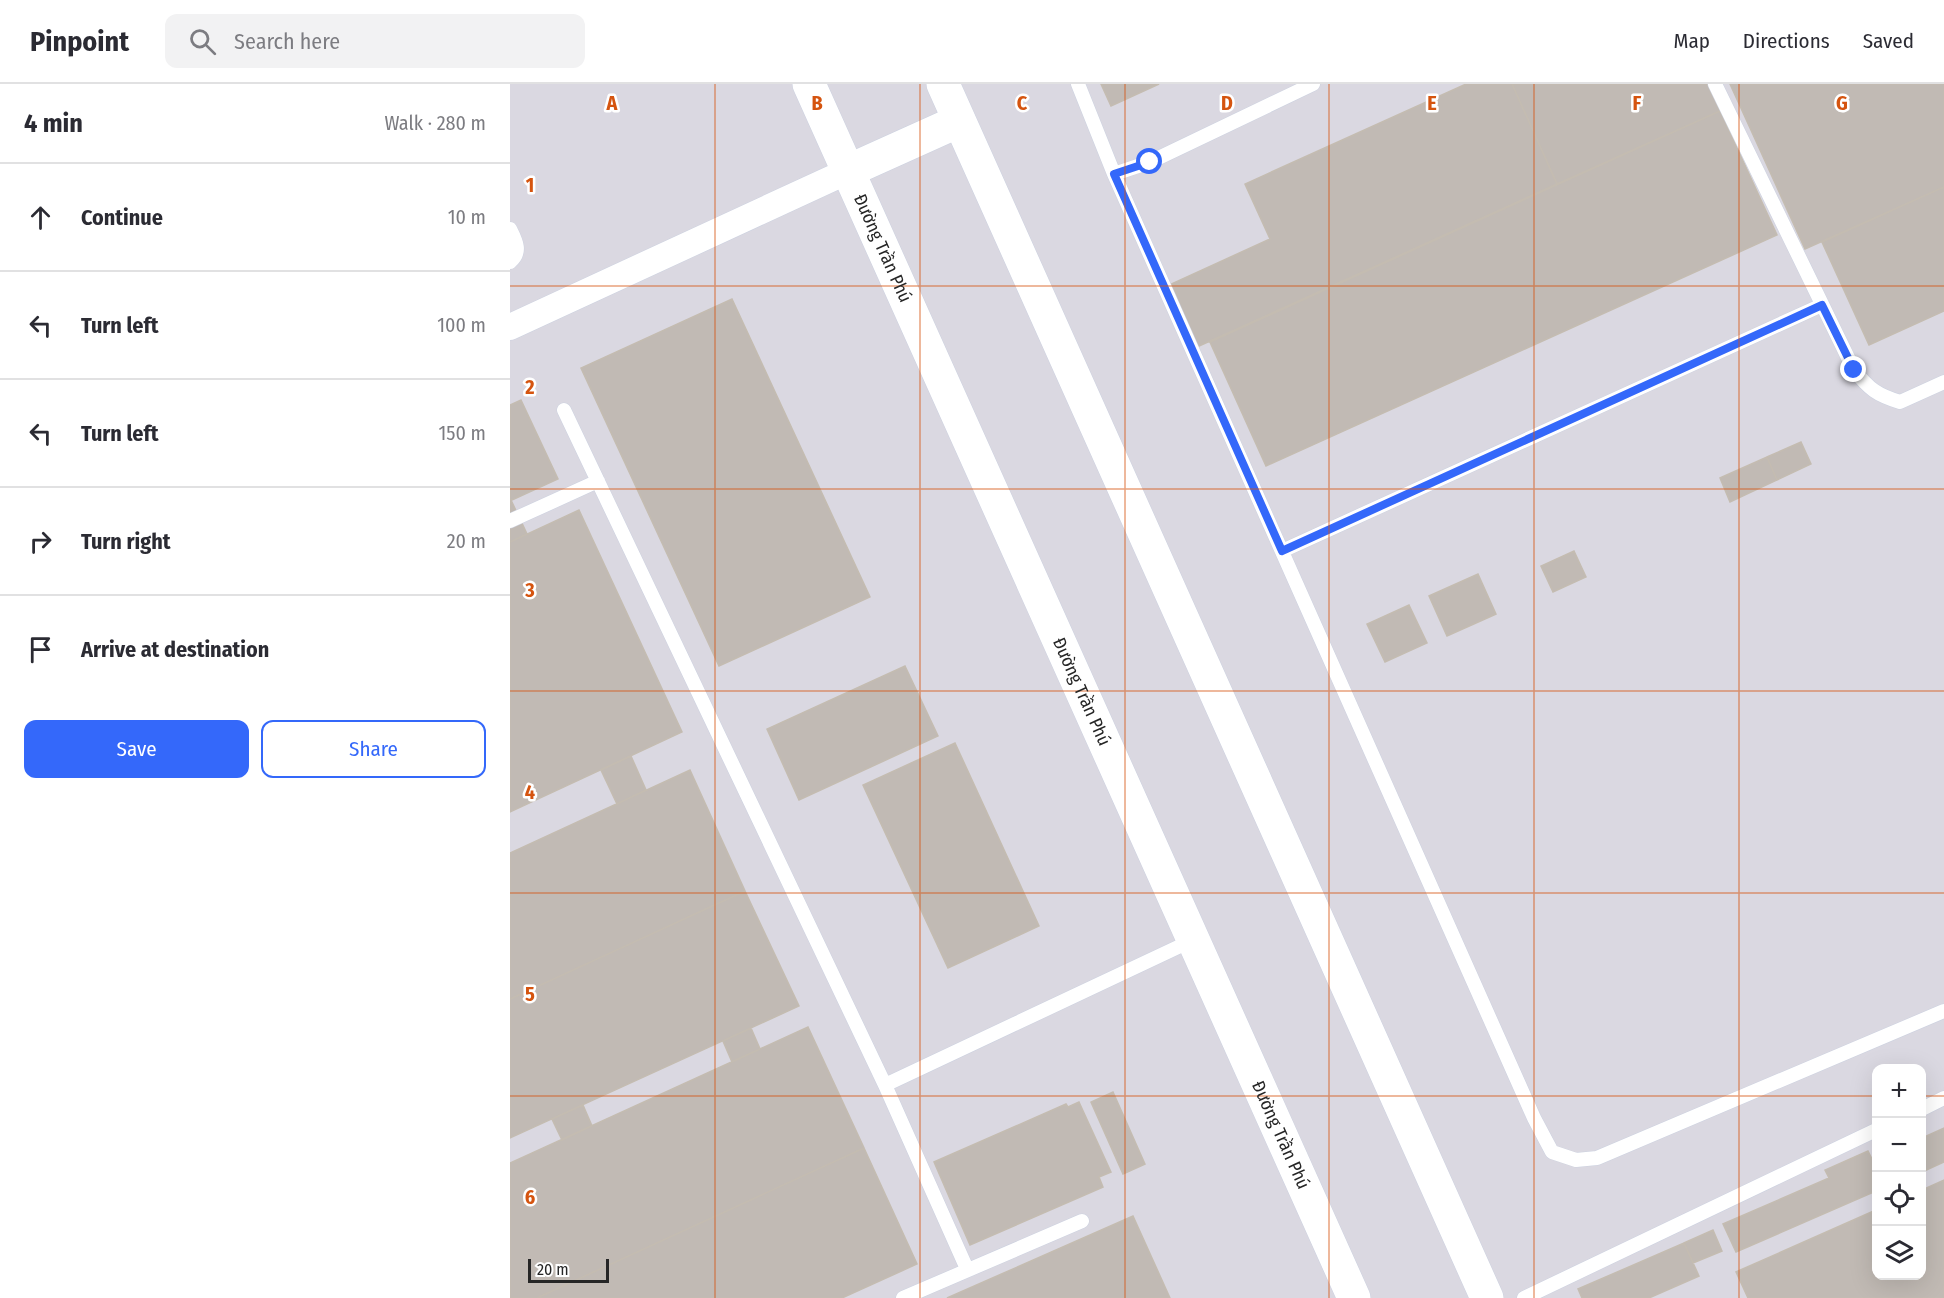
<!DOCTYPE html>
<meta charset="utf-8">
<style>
body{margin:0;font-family:"Fira Sans Condensed",sans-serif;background:#f2f2f3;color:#2b2b33}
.controls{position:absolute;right:18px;bottom:18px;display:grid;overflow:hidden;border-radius:12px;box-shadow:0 6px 24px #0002}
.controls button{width:54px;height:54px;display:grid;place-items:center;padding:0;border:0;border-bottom:2px solid #e1e1e2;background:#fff;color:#2b2b33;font:30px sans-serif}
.scale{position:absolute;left:18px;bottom:15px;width:81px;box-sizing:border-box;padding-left:6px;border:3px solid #262626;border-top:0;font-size:16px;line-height:21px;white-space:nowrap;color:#262626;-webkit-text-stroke:4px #fff;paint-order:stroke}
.stop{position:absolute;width:18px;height:18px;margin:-14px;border:4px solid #3468fa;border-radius:50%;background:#fff}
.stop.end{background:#3468fa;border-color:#fff;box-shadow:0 2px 6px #0008}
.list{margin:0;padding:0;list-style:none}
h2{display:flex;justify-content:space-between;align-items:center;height:78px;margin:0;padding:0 24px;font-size:26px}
h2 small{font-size:20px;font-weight:400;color:#7c7c81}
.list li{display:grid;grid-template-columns:39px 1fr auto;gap:18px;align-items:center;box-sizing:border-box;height:108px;padding:0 24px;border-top:2px solid #e1e1e2}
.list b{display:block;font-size:22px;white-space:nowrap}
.list em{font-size:20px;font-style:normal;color:#7c7c81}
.actions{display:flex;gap:12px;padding:18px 24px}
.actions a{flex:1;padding:14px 0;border:2px solid #3468fa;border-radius:12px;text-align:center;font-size:21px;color:#3468fa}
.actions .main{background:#3468fa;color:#fff}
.icon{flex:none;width:33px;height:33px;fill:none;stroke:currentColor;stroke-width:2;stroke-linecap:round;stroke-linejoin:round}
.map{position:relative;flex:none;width:1434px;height:1214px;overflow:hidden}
header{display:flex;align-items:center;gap:36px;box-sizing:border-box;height:84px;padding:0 30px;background:#fff;border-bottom:2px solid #e1e1e2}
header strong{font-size:28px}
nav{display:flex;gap:33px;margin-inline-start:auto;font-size:21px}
.search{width:420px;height:54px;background:#f2f2f3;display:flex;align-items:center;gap:15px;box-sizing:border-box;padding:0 21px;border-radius:12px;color:#7c7c81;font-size:22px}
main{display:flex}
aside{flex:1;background:#fff}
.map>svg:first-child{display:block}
</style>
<header>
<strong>Pinpoint</strong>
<div class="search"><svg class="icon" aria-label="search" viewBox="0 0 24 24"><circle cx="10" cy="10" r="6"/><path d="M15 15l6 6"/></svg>Search here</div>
<nav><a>Map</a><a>Directions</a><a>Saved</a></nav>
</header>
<main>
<aside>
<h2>4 min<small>Walk · 280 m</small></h2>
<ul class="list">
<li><svg class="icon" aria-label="ahead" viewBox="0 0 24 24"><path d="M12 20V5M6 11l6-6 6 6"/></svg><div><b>Continue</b></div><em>10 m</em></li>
<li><svg class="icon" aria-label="left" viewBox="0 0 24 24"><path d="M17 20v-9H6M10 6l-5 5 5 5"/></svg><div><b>Turn left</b></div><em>100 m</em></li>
<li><svg class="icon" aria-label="left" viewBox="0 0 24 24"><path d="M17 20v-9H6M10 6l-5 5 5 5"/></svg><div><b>Turn left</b></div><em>150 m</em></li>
<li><svg class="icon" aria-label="right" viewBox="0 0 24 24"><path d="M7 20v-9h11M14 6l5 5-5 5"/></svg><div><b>Turn right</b></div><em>20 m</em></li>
<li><svg class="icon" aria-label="arrive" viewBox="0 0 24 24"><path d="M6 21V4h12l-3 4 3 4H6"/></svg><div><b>Arrive at destination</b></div></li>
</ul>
<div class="actions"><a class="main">Save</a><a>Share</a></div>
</aside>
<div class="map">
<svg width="1434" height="1214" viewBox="0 0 1434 1214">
<rect width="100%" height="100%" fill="#eae0d7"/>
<!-- industrial -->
<path fill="#dad8e1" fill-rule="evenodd" d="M0,0H1434V1214H0ZM1366,984H1412V1192H1366Z"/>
<!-- building -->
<path fill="#c1bab4" stroke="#c4bcb1" stroke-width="1.5" d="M591,0H649L601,22Z
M956,0H1002L1047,100L687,263L659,201L760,155L735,100Z
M1002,0H1198L1210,27L1047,100Z
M1220,0H1434V103L1295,165Z
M1210,27L1267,151L756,382L700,258Z
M1434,103V227L1359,261L1312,158Z
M222,215L360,513L209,582L71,284Z
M11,316L48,395L0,417V321Z
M1291,358L1301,380L1267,396L1257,373Z
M1257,373L1267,396L1220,418L1210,394Z
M1,416L17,450L0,458V417Z
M69,426L172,648L0,728V458Z
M1064,467L1076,493L1043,508L1031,482Z
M968,490L986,530L937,552L919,512Z
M899,521L917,559L875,578L857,540Z
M395,582L428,652L289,716L257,645Z
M445,659L529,842L438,884L353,701Z
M121,672L136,706L107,720L91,686Z
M180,686L235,807L0,915V769Z
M235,807L289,922L0,1054V915Z
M298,943L354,1064L27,1214H0V1079Z
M241,944L250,965L222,978L213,957Z
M603,1008L635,1080L613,1090L581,1018Z
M569,1018L601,1088L589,1093L593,1103L460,1161L424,1078L556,1020L558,1023Z
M73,1021L82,1042L52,1056L42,1035Z
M1434,1044V1078L1412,1088V1054Z
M354,1064L407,1180L332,1214H27Z
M1358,1067L1362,1075L1366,1073V1107L1226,1168L1213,1140L1319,1094L1315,1086Z
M1434,1096V1214H1238L1226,1188L1366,1126V1192H1412V1106Z
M623,1132L660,1214H437Z
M1203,1146L1212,1167L1183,1179L1174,1159Z
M1174,1159L1189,1192L1139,1214H1072L1068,1205Z"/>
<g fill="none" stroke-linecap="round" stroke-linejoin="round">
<!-- lane casing -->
<g stroke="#cdd2e0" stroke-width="15">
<path id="lane" d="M568,0L604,90L640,78L803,0
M1205,0L1344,286C1359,305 1367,311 1390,318L1434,298
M604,90L1024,1034L1042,1068L1066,1076L1087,1074L1434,927
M0,145C6,157 12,168 0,178
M54,326L375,1001L457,1185
M0,437L88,397
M772,467L1312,221
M375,1001L683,856
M1412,1025L1434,1014
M393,1214L572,1137
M1014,1214L1366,1046"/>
</g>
<!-- street casing -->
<g stroke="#cdd2e0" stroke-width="27">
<path id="street" d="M0,243L338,87"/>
</g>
<!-- secondary casing -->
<g stroke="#cdd2e0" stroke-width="34">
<g id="secondary">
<path id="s1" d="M299,0L844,1214"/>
<path d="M433,0L977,1214"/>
<path d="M338,87L449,37"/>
</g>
</g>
<!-- lane -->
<use href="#lane" stroke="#fff" stroke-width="14"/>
<!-- street -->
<use href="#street" stroke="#fff" stroke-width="26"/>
<!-- secondary -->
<use href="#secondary" stroke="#fff" stroke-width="33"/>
</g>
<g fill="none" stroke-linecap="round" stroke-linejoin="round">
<!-- route -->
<path stroke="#3468fa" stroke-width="8" d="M640,78L604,90L772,467L1312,221L1344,286"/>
</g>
<!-- grid -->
<path fill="none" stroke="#d5540f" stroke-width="1.5" stroke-opacity="0.55" d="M205,0V1214M410,0V1214M615,0V1214M819,0V1214M1024,0V1214M1229,0V1214M0,202H1434M0,405H1434M0,607H1434M0,809H1434M0,1012H1366M1412,1012H1434"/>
<g text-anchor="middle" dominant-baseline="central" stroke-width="5" stroke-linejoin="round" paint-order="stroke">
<!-- street labels -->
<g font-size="18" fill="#262626" stroke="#fff">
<text stroke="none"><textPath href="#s1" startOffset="180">Đường Trần Phú</textPath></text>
<text stroke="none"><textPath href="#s1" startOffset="666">Đường Trần Phú</textPath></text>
<text stroke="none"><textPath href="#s1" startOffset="1152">Đường Trần Phú</textPath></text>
</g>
</g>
<g font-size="20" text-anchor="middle" font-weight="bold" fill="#d5540f" stroke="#fff" stroke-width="5" stroke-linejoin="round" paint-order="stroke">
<text x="102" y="26">A</text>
<text x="307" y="26">B</text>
<text x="512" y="26">C</text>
<text x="717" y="26">D</text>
<text x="922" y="26">E</text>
<text x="1127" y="26">F</text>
<text x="1332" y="26">G</text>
<text x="20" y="108">1</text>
<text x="20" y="310">2</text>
<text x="20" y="513">3</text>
<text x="20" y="715">4</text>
<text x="20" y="917">5</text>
<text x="20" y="1120">6</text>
</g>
</svg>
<div class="controls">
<button>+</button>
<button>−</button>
<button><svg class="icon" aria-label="locate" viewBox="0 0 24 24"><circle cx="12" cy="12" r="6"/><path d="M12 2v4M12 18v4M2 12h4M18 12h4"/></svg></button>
<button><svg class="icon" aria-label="layers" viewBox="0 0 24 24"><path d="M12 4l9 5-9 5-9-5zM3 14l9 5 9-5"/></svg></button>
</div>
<div class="scale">20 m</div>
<div class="stop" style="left:640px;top:78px"></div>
<div class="stop end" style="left:1344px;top:286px"></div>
</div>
</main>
